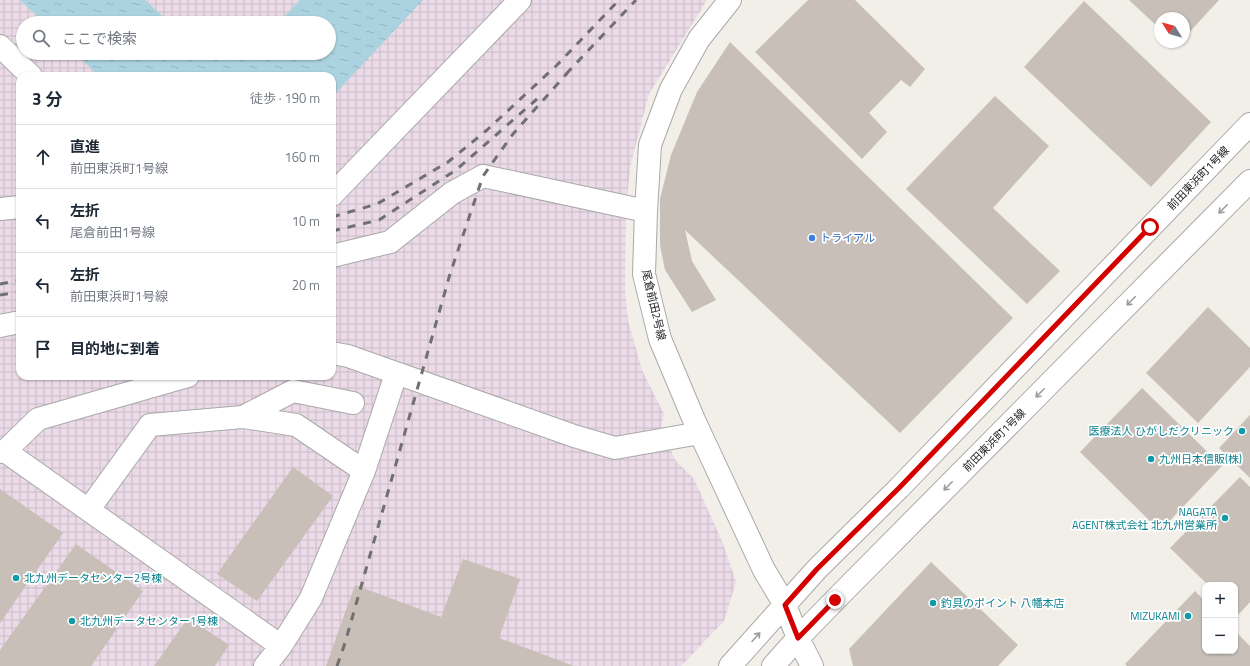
<!DOCTYPE html>
<html lang="ja">
<meta charset="utf-8">
<style>
body{margin:0;font-family:"Titillium Web","Noto Sans JP",sans-serif;background:#f2f2f3;color:#1f2937}
.controls{position:absolute;right:12px;bottom:12px;display:grid;overflow:hidden;border-radius:8px;box-shadow:0 1px 3px #0004}
.controls button{width:36px;height:36px;display:grid;place-items:center;padding:0;border:0;border-bottom:1px solid #e0e1e3;background:#fff;color:#1f2937;font:20px sans-serif}
.compass{position:absolute;left:1154px;top:12px;width:36px;height:36px;border-radius:50%;background:#fff;box-shadow:0 1px 3px #0004;rotate:307deg}
.stop{position:absolute;width:12px;height:12px;margin:-9px;border:3px solid #d40000;border-radius:50%;background:#fff}
.stop.end{background:#d40000;border-color:#fff;box-shadow:0 1px 4px #0008}
.list{margin:0;padding:0;list-style:none}
h2{display:flex;justify-content:space-between;align-items:center;height:52px;margin:0;padding:0 16px;font-size:17px}
h2 small{font-size:13px;font-weight:400;color:#747a83}
.list li{display:grid;grid-template-columns:26px 1fr auto;gap:12px;align-items:center;box-sizing:border-box;height:64px;padding:0 16px;border-top:1px solid #e0e1e3}
.list b{display:block;font-size:15px;white-space:nowrap}
.list p{margin:0;font-size:13px;white-space:nowrap;color:#747a83}
.list em{font-size:13px;font-style:normal;color:#747a83}
.icon{flex:none;width:22px;height:22px;fill:none;stroke:currentColor;stroke-width:2;stroke-linecap:round;stroke-linejoin:round}
.map{position:relative;flex:none;width:1250px;height:666px;overflow:hidden}
.search{position:absolute;background:#fff;box-shadow:0 1px 3px #0004;left:16px;top:16px;width:320px;height:44px;display:flex;align-items:center;gap:10px;box-sizing:border-box;padding:0 14px;border-radius:22px;color:#747a83;font-size:15px}
.panel{position:absolute;background:#fff;box-shadow:0 1px 3px #0004;left:16px;top:72px;width:320px;height:308px;border-radius:12px}
.map>svg:first-child{display:block}
</style>
<div class="map">
<svg width="1250" height="666" viewBox="0 0 1250 666">
<defs>
<pattern id="industrial-grid" width="8" height="8" patternUnits="userSpaceOnUse"><rect width="8" height="8" fill="#ebdbe8"/><path d="M0 4h8M4 0v8" fill="none" stroke="#c9bcc7"/></pattern>
<pattern id="water-ripples" width="26" height="14" patternUnits="userSpaceOnUse"><rect width="26" height="14" fill="#aad3df"/><path d="M2 4q2-2 4 0t4 0M15 11q2-2 4 0t4 0" fill="none" stroke="#92b5bf"/></pattern>
</defs>
<rect width="100%" height="100%" fill="#f2efe9"/>
<!-- industrial -->
<path fill="url(#industrial-grid)" fill-rule="evenodd" d="M0,0H707L649,94L631,163L626,206L625,289L628,321L642,370L664,414L661,426L675,460L694,479L722,541L736,582L724,621L681,666H0ZM23,23H329V53H23ZM20,76H332V376H20Z"/>
<!-- water -->
<path fill="url(#water-ripples)" d="M20,0H145L170,23H44Z
M300,0H423L332,97V76H99L75,53H329V23H278Z"/>
<!-- building -->
<path fill="#c7bfb8" d="M808,0H855L925,69L910,87L901,80L869,113L887,132L862,159L755,52Z
M1129,0H1219L1184,38V18H1160V29Z
M1084,1L1211,122L1151,187L1024,67Z
M730,42L1013,318L900,433L685,230L692,261L716,300L692,312L665,270L660,245V199L671,155L697,92Z
M995,96L1049,146L993,208L1060,271L1027,304L906,189Z
M1208,307L1250,348V367L1198,423L1146,373Z
M1142,388L1222,466L1160,531L1080,452Z
M1250,415V478L1219,448Z
M293,467L333,496L257,601L217,574Z
M1240,477L1250,487V602L1239,614L1235,611V585H1208L1170,548Z
M0,489L63,533L0,623Z
M76,544L143,591L91,666H0V650Z
M463,559L520,579L499,638L574,666H326L355,585L441,617Z
M931,562L1018,645L998,666H853L849,649Z
M1195,591L1205,601V651H1235V631L1250,646V666H1127L1125,664Z
M188,618L229,645L215,666H154Z"/>
<g fill="none" stroke-linecap="round" stroke-linejoin="round">
<!-- minor casing -->
<g stroke="#a9a9a9" stroke-width="24">
<path id="minor" d="M730,0L699,39L671,89L650,145L646,211L644,274L660,339L694,420L764,570L785,605L798,638L812,666
M0,46L31,76
M332,195L520,0
M0,209L20,207
M332,256L390,242L452,193L483,176L646,211
M0,326L20,322
M332,353L348,356L574,436L615,448L700,433
M243,417L293,391L353,403
M5,451L281,646L311,598L364,471L396,374
M0,452L5,451L38,419L188,376
M89,509L150,425L243,417L296,425L364,471
M265,666L281,646
M730,666L817,569L899,488L1250,124
M773,666L798,638L835,600L1250,181"/>
</g>
<!-- minor -->
<use href="#minor" stroke="#fff" stroke-width="22"/>
<!-- rail -->
<path stroke="#707070" stroke-width="3" stroke-dasharray="8 8" stroke-linecap="butt" d="M566,74L636,0
M332,217L377,204L448,162L487,130L557,65L619,0
M332,231L379,220L456,170L537,99
M0,284L20,280
M0,295L20,292
M337,666L345,643L450,274L483,176L513,134L569,71"/>
</g>
<!-- one-way arrows -->
<defs><path id="oneway-shaft" d="M-6 0H5M1.5-3L5.5 0L1.5 3" fill="none" stroke-width="1.6" stroke-linecap="round" stroke-linejoin="round"/></defs>
<g stroke="#9c9c9c">
<use href="#oneway-shaft" transform="translate(1223 209) rotate(135)"/>
<use href="#oneway-shaft" transform="translate(1131 301) rotate(135)"/>
<use href="#oneway-shaft" transform="translate(1040 393) rotate(135)"/>
<use href="#oneway-shaft" transform="translate(948 486) rotate(135)"/>
<use href="#oneway-shaft" transform="translate(756 637) rotate(-48)"/>
</g>
<g fill="none" stroke-linecap="round" stroke-linejoin="round">
<!-- route -->
<path stroke="#d40000" stroke-width="5" d="M835,600L798,638L785,605L817,569L899,488L1150,227"/>
</g>
<!-- markers -->
<circle fill="#3f7fe0" stroke="#fff" stroke-width="1.5" cx="812" cy="238" r="4"/>
<g fill="#0f9aa8" stroke="#fff" stroke-width="1.5">
<circle cx="1242" cy="431" r="4"/>
<circle cx="1151" cy="459" r="4"/>
<circle cx="1225" cy="518" r="4"/>
<circle cx="16" cy="578" r="4"/>
<circle cx="933" cy="603" r="4"/>
<circle cx="1188" cy="616" r="4"/>
<circle cx="72" cy="621" r="4"/>
</g>
<g text-anchor="middle" dominant-baseline="central" stroke-width="3.5" stroke-linejoin="round" paint-order="stroke">
<!-- street labels -->
<g font-size="11" fill="#222" stroke="#fff">
<text transform="translate(1198 178) rotate(-46)">前田東浜町1号線</text>
<text transform="translate(654 305) rotate(77)">尾倉前田2号線</text>
<text transform="translate(994 440) rotate(-45)">前田東浜町1号線</text>
</g>
<!-- shop labels -->
<g font-size="11" fill="#366cbe" stroke="#fff" text-anchor="start">
<text x="820" y="238">トライアル</text>
</g>
<!-- culture labels -->
<g font-size="11" fill="#0d838f" stroke="#fff" text-anchor="start">
<text x="1234" y="431" text-anchor="end">医療法人 ひがしだクリニック</text>
<text x="1159" y="459">九州日本信販(株)</text>
<text x="1217" y="512" text-anchor="end">NAGATA<tspan x="1217" dy="13">AGENT株式会社 北九州営業所</tspan></text>
<text x="24" y="578">北九州データセンター2号棟</text>
<text x="941" y="603">釣具のポイント 八幡本店</text>
<text x="1180" y="616" text-anchor="end">MIZUKAMI</text>
<text x="80" y="621">北九州データセンター1号棟</text>
</g>
</g>
</svg>
<div class="controls">
<button>+</button>
<button>−</button>
</div>
<svg class="compass" viewBox="-18 -18 36 36"><path d="M0-13l5 13h-10z" fill="#e53935"/><path d="M0 13l5-13h-10z" fill="#747a83"/></svg>
<div class="stop" style="left:1150px;top:227px"></div>
<div class="stop end" style="left:835px;top:600px"></div>
<div class="search"><svg class="icon" aria-label="search" viewBox="0 0 24 24"><circle cx="10" cy="10" r="6"/><path d="M15 15l6 6"/></svg>ここで検索</div>
<section class="panel">
<h2>3 分<small>徒歩 · 190 m</small></h2>
<ul class="list">
<li><svg class="icon" aria-label="ahead" viewBox="0 0 24 24"><path d="M12 20V5M6 11l6-6 6 6"/></svg><div><b>直進</b><p>前田東浜町1号線</p></div><em>160 m</em></li>
<li><svg class="icon" aria-label="left" viewBox="0 0 24 24"><path d="M17 20v-9H6M10 6l-5 5 5 5"/></svg><div><b>左折</b><p>尾倉前田1号線</p></div><em>10 m</em></li>
<li><svg class="icon" aria-label="left" viewBox="0 0 24 24"><path d="M17 20v-9H6M10 6l-5 5 5 5"/></svg><div><b>左折</b><p>前田東浜町1号線</p></div><em>20 m</em></li>
<li><svg class="icon" aria-label="arrive" viewBox="0 0 24 24"><path d="M6 21V4h12l-3 4 3 4H6"/></svg><div><b>目的地に到着</b></div></li>
</ul>
</section>
</div>
